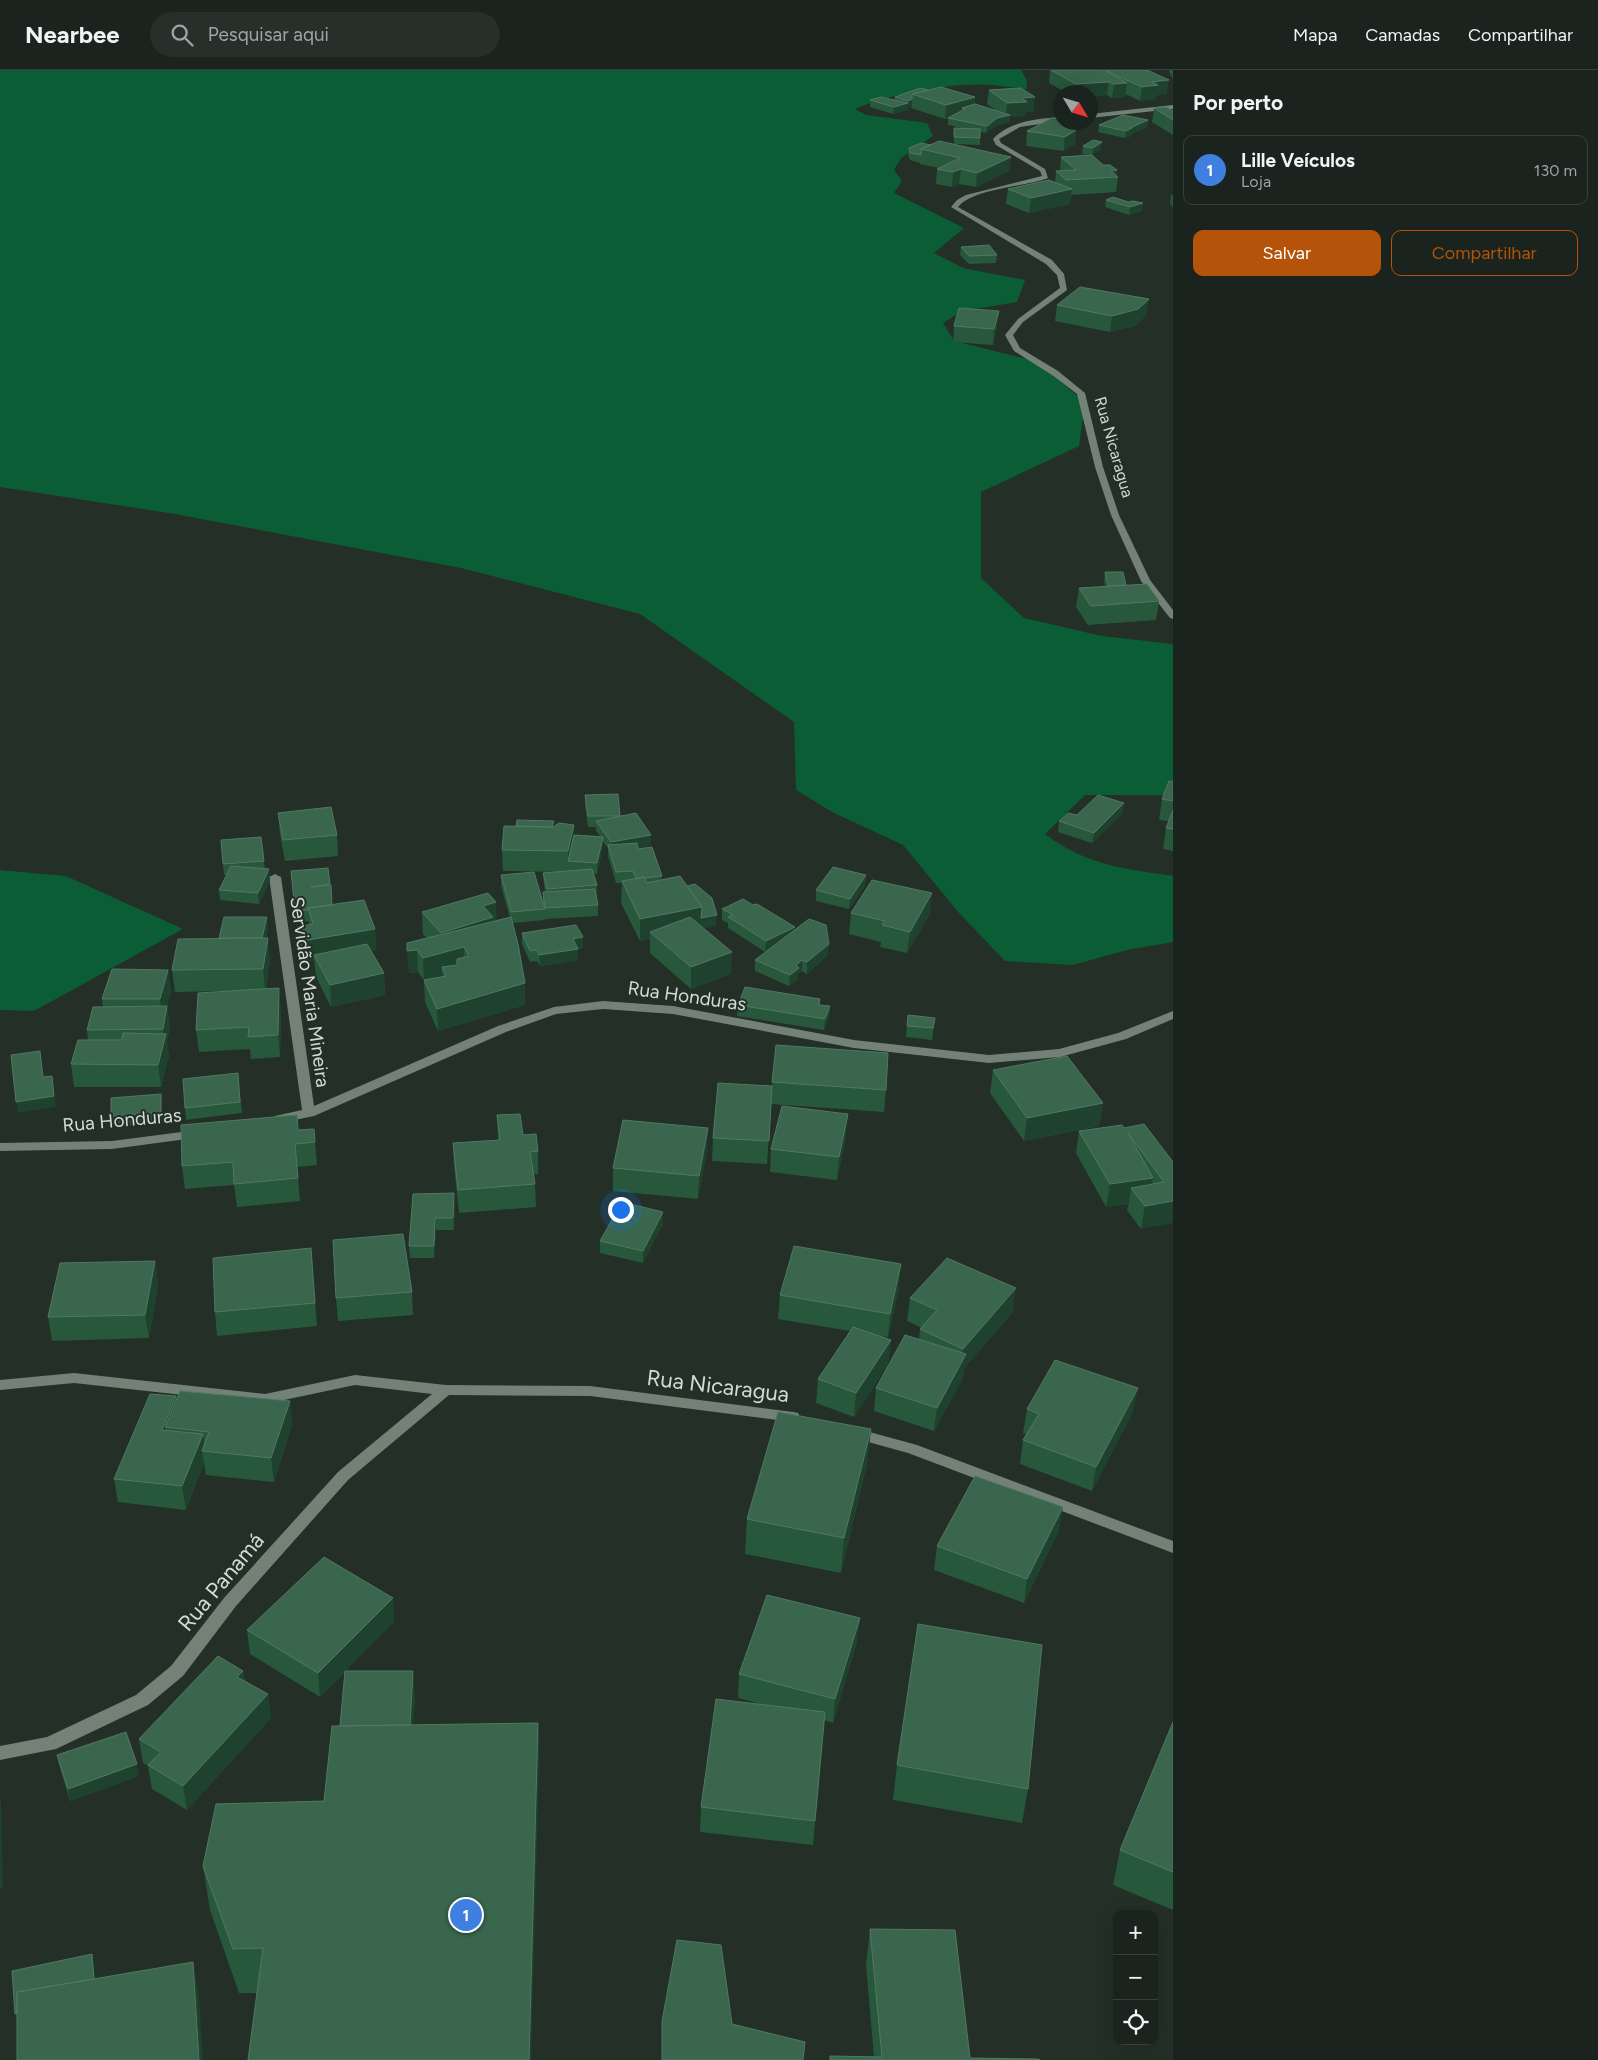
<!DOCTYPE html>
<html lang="pt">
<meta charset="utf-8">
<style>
body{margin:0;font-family:Figtree,sans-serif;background:#272f2a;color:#f1f3f6}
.controls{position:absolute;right:15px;bottom:15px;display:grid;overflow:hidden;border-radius:10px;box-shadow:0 5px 20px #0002}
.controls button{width:45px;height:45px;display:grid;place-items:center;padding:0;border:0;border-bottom:1px solid #38403b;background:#1a231d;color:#f1f3f6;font:25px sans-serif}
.compass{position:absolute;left:1053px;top:15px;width:45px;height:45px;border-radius:50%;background:#1a231d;box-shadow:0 5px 20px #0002;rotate:128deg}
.you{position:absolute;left:620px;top:1139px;width:18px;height:18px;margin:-12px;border:4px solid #fff;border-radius:50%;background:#1a73e8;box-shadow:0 0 0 8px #1a73e833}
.badge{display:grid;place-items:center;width:32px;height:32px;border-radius:50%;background:#b45309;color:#fff;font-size:16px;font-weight:700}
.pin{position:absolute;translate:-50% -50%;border:2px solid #fff;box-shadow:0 1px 5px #0006}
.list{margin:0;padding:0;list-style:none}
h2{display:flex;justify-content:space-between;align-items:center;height:65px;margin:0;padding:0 20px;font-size:21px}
h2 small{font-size:16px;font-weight:400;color:#9fa4a4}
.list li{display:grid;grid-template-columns:32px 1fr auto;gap:15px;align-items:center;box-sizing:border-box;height:70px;margin:0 10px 10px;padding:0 10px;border:1px solid #38403b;border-radius:10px}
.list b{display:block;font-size:19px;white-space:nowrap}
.list p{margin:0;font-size:16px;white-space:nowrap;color:#9fa4a4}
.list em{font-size:16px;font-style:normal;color:#9fa4a4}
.actions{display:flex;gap:10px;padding:15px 20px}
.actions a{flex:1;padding:11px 0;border:1px solid #b45309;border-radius:10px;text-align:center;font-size:18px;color:#b45309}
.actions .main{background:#b45309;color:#fff}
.icon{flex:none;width:28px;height:28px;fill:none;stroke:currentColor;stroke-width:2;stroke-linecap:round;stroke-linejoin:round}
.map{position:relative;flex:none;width:1173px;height:1990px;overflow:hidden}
header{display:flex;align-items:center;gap:30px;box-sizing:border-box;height:70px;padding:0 25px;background:#1a231d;border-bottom:1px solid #38403b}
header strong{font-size:24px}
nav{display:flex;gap:28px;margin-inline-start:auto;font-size:18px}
.search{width:350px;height:45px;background:#272f2a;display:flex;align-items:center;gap:12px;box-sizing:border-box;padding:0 18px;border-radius:28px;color:#9fa4a4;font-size:19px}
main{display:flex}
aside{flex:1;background:#1a231d}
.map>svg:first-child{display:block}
</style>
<header>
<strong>Nearbee</strong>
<div class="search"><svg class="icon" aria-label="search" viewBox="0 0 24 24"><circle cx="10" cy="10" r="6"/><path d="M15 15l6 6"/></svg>Pesquisar aqui</div>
<nav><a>Mapa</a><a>Camadas</a><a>Compartilhar</a></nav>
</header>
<main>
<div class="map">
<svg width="1173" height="1990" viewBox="0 0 1173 1990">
<rect width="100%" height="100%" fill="#232f27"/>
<!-- green -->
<path fill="#0b5d36" d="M0,0H1021L1027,11L1026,19C1015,18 1003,16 992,15C954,12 890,24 855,39L866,45L927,53L933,66L901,88L894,100L902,111L894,123L964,158L934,183L963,198L1025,210L1017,232L963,241L943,253L954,271L1035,291L1085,332L1079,376L981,422V508L1024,548L1102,566L1173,574V725H1085L1045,764C1088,796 1122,798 1173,806V872L1127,880L1073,895L1005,891L959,843L903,775L834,743L796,720L794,652L640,544L461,498L175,444L0,417Z
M0,800L66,806L183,859L34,941L0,940Z"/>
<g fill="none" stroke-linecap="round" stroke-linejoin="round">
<!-- minor -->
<path fill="#738177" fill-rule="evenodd" d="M1173,35V39L1090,48V44Z
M1060,47V51L1020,57L999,69L1001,73L1045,99L1048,108C1025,117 974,118 958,137L1052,190L1064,204L1067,220L1023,252L1013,265L1020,278L1058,301L1085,323L1103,397L1119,445L1150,510L1173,540V549L1170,548L1141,511L1111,445L1095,397L1077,324L1052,305L1014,281L1005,265L1018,249L1060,218L1057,205L1046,194L951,137L957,130L966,125L1042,106L1040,101L996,75L993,69C1010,51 1036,49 1060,47Z
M275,804L281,807L314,1036L498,956L554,937L603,931L673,936L854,970L989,985L1059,979L1118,963L1173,941V949L1126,969L1060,987L989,993L854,978L673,944L603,939L556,944L506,962L314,1046L280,1053L274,1049L275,1046L302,1040L269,807Z
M197,1060L202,1061L203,1064L202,1067L112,1079L0,1081V1073L112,1071Z
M74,1303L265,1324L355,1305L446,1315L590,1316L793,1342L798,1343L800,1347L798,1351L793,1352L590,1326L449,1325L348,1410L236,1536L183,1606L148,1635L56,1679L0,1690V1676L47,1667L136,1625L171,1596L224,1528L338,1402L432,1324L355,1315L265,1334L74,1313L0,1320V1310Z
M855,1358L917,1375L1173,1471V1483L908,1383L850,1367L848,1363L850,1359Z"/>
</g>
<!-- wall -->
<path fill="#27583c" d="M1050,0H1147L1167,23L1157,25L1156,29L1140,31L1126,24L1125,27L1112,28L1107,25L1090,22H1065L1049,13Z
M1169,0H1173V9L1169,1Z
M928,20L975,27V34L997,41L987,34L989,20L1034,41L1026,42L1025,46L1010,47L1009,52L997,55L986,63L980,62V75L954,74V58L967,59L948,55V48L945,49L911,38L912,36L908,38V40L893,44L870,37V30H894L895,27Z
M1154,38L1173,41V65L1152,52Z
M1148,50L1147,57L1131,64V66L1125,68L1098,62L1099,55Z
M1076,52L1075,74L1064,81L1026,76L1027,61Z
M931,75L1011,87L1009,101L976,117L959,114L952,117L936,114L937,99L939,98L920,94V93L910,90L908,85L909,78Z
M1083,76L1101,79L1092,85L1103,95L1117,100V106L1118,107L1116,122L1071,125L1070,134L1029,143L1006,134L1008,119L1055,112L1056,101H1060L1061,87L1091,85L1082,84Z
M1171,125H1173V138L1170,133Z
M1106,130L1142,141L1129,145L1105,137Z
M961,177L997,185L996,193L969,194L960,185Z
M1057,235L1146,245L1135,256L1110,262L1055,251Z
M954,256L997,257L993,275L953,272Z
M1105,502L1126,515L1159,531L1156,550L1088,555L1076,537L1079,518L1105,516L1104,511Z
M1173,712V781L1163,779L1166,758L1169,751L1159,750L1162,729Z
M585,725L651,765V775L638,778L662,806L661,810L716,856L703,858L731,904L691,919L650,883V869L640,871L621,833L622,813H616L608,786V778L603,772V777L597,804L593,803L597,815L596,826L598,835V846L546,849L545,848V850L512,853L525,913V935L438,961L425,932L424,910L443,906L442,905L424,910L418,902L409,903L407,873L427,868L423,864L422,842L497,851L510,848L501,816V805L543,832V822H545L544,814L543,803L564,802L503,801L502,780L554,757L574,755V765L600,766L596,761V757H588L585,736Z
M1124,733L1122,744L1092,773L1058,762L1059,751Z
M278,743L337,765L338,786L285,791L280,764Z
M261,767L265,799L270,810L259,834L220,830L219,820L227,805H224L221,770Z
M291,801L332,835L375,859L376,881H371L384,903L385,925L331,937L316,907L314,890L303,892L298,878L297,857L309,855V851L296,852Z
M866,805L865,816L849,839L816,831V820Z
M722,839L794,860L828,885L807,904L802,901L798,904V909L789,916L755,901V890L765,882L728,858V853L722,850Z
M851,843L930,844L907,883L880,877L881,872L849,864Z
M268,858L266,868L270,890L266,919L281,940L280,987L251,989L250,979L199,982L196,960L224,921L175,922L172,900L219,868Z
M522,863L583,878L578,879V890L540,896L537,891L530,892L522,874Z
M168,900L171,922L167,936L170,958L167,972L169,986L161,1017H74L71,994L88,970L87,960L103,937L102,929Z
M738,935H820L830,936L829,948L824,960L737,946Z
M935,948L932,970L906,967L907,956Z
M776,975L886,1020L884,1042L771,1034L767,1094L712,1091L713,1068L772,1016Z
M993,1000L1103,1033L1099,1056L1024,1071L990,1023Z
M238,1003L242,1043L186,1050L185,1038Z
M161,1024L162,1035V1053L113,1057L111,1046Z
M497,1045L523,1065L538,1081V1104H534L535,1114L536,1137L459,1143L454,1096L453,1073L498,1070Z
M1124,1058L1173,1092L1141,1159L1127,1140L1129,1134L1106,1137L1076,1083L1079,1061Z
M314,1059L317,1095L297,1097L300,1131L237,1137L234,1115L185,1119L182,1096L298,1060Z
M846,1066L837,1110L770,1102L771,1079Z
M707,1080L698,1129L613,1121V1098Z
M413,1124L455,1135L454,1160H436L434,1188H410L409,1176Z
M663,1142V1154L643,1193L600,1183V1171Z
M311,1178L317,1256L217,1266L215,1242Z
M155,1191L158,1215L149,1268L52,1271L48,1247Z
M899,1218L888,1267L878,1266L891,1270L888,1294L854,1347L816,1333L818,1309L850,1261L778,1249L780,1225Z
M412,1222L413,1245L338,1251L336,1228Z
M910,1228L1013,1242L964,1298L963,1308L934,1361L874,1341L876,1318L919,1269L920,1259L922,1258L907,1251Z
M176,1326V1330L290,1331L292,1355L274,1412L206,1405L204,1393L186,1440L118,1432L114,1409Z
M1027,1339L1133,1342L1092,1421L1020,1394L1023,1370L1027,1364L1023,1363Z
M871,1359L867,1394L841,1503L745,1484L747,1449Z
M1059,1461L1024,1533L934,1500L937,1476Z
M393,1528L394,1552L345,1601L415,1625L413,1655L538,1653L539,1697L257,1923H239L210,1840L203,1796L324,1731L340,1656L345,1602L320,1627L250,1584L247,1560Z
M857,1572L833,1653L824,1650L813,1775L700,1762L701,1737L764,1635L738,1628L739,1604Z
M243,1601L245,1611L268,1624L271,1648L187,1740L152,1719L148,1696L143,1693L139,1669Z
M1173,1652V1840L1113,1815L1120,1780Z
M57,1685L139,1706L70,1731L60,1698Z
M897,1695L1028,1719L1022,1753L893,1730Z
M870,1859L970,1988L1040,1990H830V1986L874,1987L866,1894Z"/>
<!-- shaded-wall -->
<path fill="#1e422d" d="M1169,10L1167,23L1157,25L1156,29L1140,31L1142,17L1152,12Z
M1109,12L1107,25L1090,27V22H1076V14Z
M1127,13L1125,27L1112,28L1114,14Z
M975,27L974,41L962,38L961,44L945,49L946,35Z
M1035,27L1034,41L1026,42L1025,46L1010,47L1009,52L997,55L986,63L987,56L997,48L1006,46L1007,33L1022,28Z
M912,29V36L908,38V40L893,44L894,37L908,33V31Z
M1148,50L1147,57L1131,64V66L1125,68L1126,61L1130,58Z
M1075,52H1076L1075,61L1076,60L1075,74L1064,81L1065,58Z
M1102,72L1101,79L1092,85L1093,78Z
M1011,87L1009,101L976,117L977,103Z
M961,99L959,114L952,117L953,102Z
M1117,100V107L1111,101Z
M1072,119L1070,134L1029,143L1031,128Z
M1143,133L1142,141L1129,145L1130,137Z
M1149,229L1146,245L1135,256L1110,262L1112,246Z
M999,241L997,257L993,275L994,259Z
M1124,733L1122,744L1092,773L1094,763Z
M574,755V776L568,791V781Z
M651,765V775L611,783V772Z
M603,767V777L597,804V793Z
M269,799L270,810L259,834L258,823Z
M866,805L865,816L849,839L850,829Z
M932,823L930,844L907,883L910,862Z
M496,832L497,854L494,869L464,878V898L442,897V905L424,910L423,888L442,883L441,863L483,836Z
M702,837L701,859L650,862V869L640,871V849Z
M717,845L716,856L701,859V848Z
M267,847L268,858L262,885L261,874Z
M795,857L794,868L765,882L766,871Z
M375,859L376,881L317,890L314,885V890L303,892L302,871Z
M583,867V878L573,880V869Z
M268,868L270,890L265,921L263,899Z
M829,874L828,885L807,904V892Z
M578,879V890L540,896L539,885Z
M417,880L418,902L409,903L407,881Z
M732,882L731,904L691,919V897Z
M802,890V901L798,904V909L789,916L790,905L796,895Z
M168,900L171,922L163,951L160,929Z
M384,903L385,925L331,937L330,915Z
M525,913V935L438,961L437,939Z
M279,918L281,940L280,987L278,965Z
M167,936L170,958L167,972L169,986L161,1017L158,995L165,971L163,959Z
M830,936L829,948L824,960L825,949Z
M52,1006L56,1037L18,1043L16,1032Z
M161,1024L162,1035V1053L161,1042Z
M1103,1033L1099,1056L1024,1071L1027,1048Z
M848,1044L846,1066L837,1110L839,1087Z
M708,1058L707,1080L698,1129L699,1106Z
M1153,1108L1149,1131L1131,1118L1129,1134L1106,1137L1110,1114Z
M454,1123L455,1135L454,1160L453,1148Z
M1173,1131V1153L1141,1159L1145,1136Z
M663,1142V1154L643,1193V1181Z
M435,1148L436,1160L434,1188V1176Z
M155,1191L158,1215L149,1268L145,1245Z
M901,1194L899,1218L888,1267L890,1244Z
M1016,1218L1013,1242L964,1298L963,1308L934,1361L937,1338L961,1292L963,1279Z
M891,1270L888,1294L854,1347L856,1323Z
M1138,1318L1133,1342L1092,1421L1096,1397Z
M176,1326L179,1350L165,1357L168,1377L162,1360Z
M290,1331L292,1355L274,1412L271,1388Z
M871,1359L867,1394L841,1503L844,1468Z
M203,1364L205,1382L202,1381L204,1393L186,1440L182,1416Z
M1063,1437L1059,1461L1024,1533L1027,1509Z
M393,1528L394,1552L320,1627L318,1603Z
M860,1548L857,1572L833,1653L835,1629Z
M243,1601L246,1625L237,1607Z
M413,1601L415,1625L411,1693L409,1669Z
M268,1624L271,1648L187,1740L183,1716Z
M538,1653L539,1697L531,1990H529Z
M137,1694L139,1706L70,1731L68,1719Z
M0,1727L1,1731L3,1818L0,1819Z
M92,1884L94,1896L99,1938L18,1956L15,1944Z
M193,1892L199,1927L203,1990H199Z"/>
<!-- building -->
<path fill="#39664d" stroke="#527862" d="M1051,0H1147L1169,10L1152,12L1158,15L1142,17L1106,1L1127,13L1114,14L1109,12L1076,14Z
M941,17L975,27L946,35L912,24Z
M920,18L928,20L912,24V29L908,31L895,27Z
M1021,18L1035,27L1022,28L1027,32L1007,33L989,20Z
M881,27L908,33L894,37L870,30Z
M975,34L1010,45L997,48L987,56L948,48L965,39L962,38Z
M1166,37L1173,41V50L1154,38Z
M1123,45L1148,50L1130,58H1132L1126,61L1099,55Z
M1052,48L1060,49V52H1075L1065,58L1076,60L1065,67L1027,61Z
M954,58L980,59V68L954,67Z
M1093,70L1102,72L1093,78L1083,76Z
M939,71L1011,87L977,103L961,99L953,102L937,99L960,88L921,79Z
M921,73L931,75L921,79V85L910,83L909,78Z
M1092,85L1103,95H1110L1117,100L1111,101L1118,107L1066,110L1056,101L1076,100L1061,87Z
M1049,110L1072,119L1031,128L1008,119Z
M1113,127L1128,132L1133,131L1143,133L1130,137L1106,130Z
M989,175L997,185L969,186L961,177Z
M1080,217L1149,229L1138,239L1112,246L1057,235Z
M959,238L999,241L994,259L954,256Z
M1105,502H1123L1126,515L1108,516Z
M1147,514L1159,531L1091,536L1079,518Z
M1169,711L1173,712V731L1162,729Z
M618,724L620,746H588L585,725Z
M1098,725L1124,733L1094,763L1059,751L1068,743L1077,745Z
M331,737L337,765L283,770L278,743Z
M1173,740V759L1166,758Z
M636,743L651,765L611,772L596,751Z
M517,750L554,751L552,757L516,756Z
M559,753L574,755L568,781L502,780L504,756L553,757Z
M574,765L603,767L597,793L568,791Z
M261,767L264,791L223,794L221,770Z
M637,773L638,779L652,777L662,806L644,808V807L636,809L633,801L616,802L608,775Z
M231,796L269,799L258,823L219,820Z
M833,797L866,805L850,829L816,820Z
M328,798L330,814L311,817L331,815L332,835L308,838L309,840L295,841L291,801Z
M592,799L597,815L547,819L543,803Z
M534,802L545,839L511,842L501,805Z
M680,806L702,837L640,849L622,811L644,807L647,813Z
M872,810L932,823L910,862L882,855L885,851L851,843Z
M695,814L712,828L717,845L701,848L702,837L687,816Z
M595,819L598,835L545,838L543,822Z
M488,823L496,832L483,836L493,847L441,863L422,842Z
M743,829L753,835L757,834L795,857L766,871L728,847L733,845L722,839Z
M364,830L375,859L302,871L297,857L313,854L308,838Z
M224,847H267L262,868H219Z
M511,847L518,874L525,913L437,939L424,910L446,906L442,897L457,895V889L469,886L464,877L423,888L417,880L407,881V873Z
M690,847L732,882L691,897L650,862Z
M809,849L826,855L829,874L807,892L802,890L796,895L799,898L790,905L755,890Z
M576,855L583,867L573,869L578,879L539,885L537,880L530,881L522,863Z
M268,868L263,899L172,900L178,869Z
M367,874L384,903L330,915L314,885Z
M112,899L168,900L160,929H102Z
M745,917L820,929L819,935L830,936L825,949L738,935Z
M279,918L278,965L248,967L249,957L196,960L198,923Z
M167,936L163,959L87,960L93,937Z
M908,945L935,948L933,958L907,956Z
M123,963L166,964L158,995L71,994L78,970H122Z
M776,975L888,983L886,1020L772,1012Z
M40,981L43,1007L52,1006L54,1026L16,1032L11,985Z
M1067,986L1103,1033L1027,1048L993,1000Z
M238,1003L240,1032L185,1038L183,1009Z
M718,1013L772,1016L769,1071L713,1068Z
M161,1024V1042L111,1046V1028Z
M782,1036L848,1044L839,1087L771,1079Z
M520,1044L523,1065L536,1064L538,1081L530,1082L535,1114L458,1120L453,1073L500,1070L497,1045Z
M297,1045L298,1060L314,1059L315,1072L295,1074L298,1108L234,1114L233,1092L182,1096L181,1055Z
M623,1050L708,1058L699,1106L613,1098Z
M1144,1054L1173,1092V1131L1145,1136L1131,1118L1164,1112L1128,1063L1153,1108L1110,1114L1079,1061L1122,1055L1124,1058Z
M454,1123L453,1148H435L434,1176H409L413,1124Z
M622,1132L663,1142L643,1181L600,1171Z
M403,1164L412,1222L336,1228L333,1170Z
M794,1176L901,1194L890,1244L780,1225Z
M311,1178L315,1233L215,1242L213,1188Z
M947,1188L1016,1218L963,1279L920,1259L937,1240L910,1228Z
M155,1191L145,1245L48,1247L60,1193Z
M853,1257L891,1270L856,1323L818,1309Z
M905,1265L966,1284L937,1338L876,1318Z
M1055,1290L1138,1318L1096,1397L1023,1370L1039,1344L1027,1339Z
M180,1321L290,1331L271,1388L202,1381L209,1362L165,1357Z
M150,1324L176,1326L162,1360L203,1364L182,1416L114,1409Z
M778,1342L871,1359L844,1468L747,1449Z
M975,1406L1063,1437L1027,1509L937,1476Z
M324,1487L393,1528L318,1603L247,1560Z
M767,1525L860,1548L835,1629L739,1604Z
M918,1554L1042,1575L1028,1719L897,1695Z
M218,1586L243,1601L237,1607L268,1624L183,1716L148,1695L161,1682L139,1669Z
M345,1601H413L410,1655L340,1656Z
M716,1629L825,1642L815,1751L701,1737Z
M1173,1652V1802L1120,1780Z
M538,1653L529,1990H248L263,1878L233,1879L203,1796L216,1734L324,1731L332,1656Z
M126,1662L137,1694L68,1719L57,1685Z
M870,1859L955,1860L970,1988L1039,1989L1040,1990H830V1986L882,1987Z
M677,1870L721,1875L732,1954L805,1972L803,1990H662V1951Z
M92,1884L94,1909L17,1922V1943L15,1944L12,1901Z
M193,1892L199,1990H17V1922Z"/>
<g text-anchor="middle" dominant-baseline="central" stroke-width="4" stroke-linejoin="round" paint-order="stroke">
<!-- far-street labels -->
<g font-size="16" fill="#d3dbd5" stroke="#232f27">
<text transform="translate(1114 377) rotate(74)">Rua Nicaragua</text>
</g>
<!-- street labels -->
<g font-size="19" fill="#d3dbd5" stroke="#232f27">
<text transform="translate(310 922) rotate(82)">Servidão Maria Mineira</text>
<text transform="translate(687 926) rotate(8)">Rua Honduras</text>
<text transform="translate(122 1050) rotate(-5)">Rua Honduras</text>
</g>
<!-- near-street labels -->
<g font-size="22" fill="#d3dbd5" stroke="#232f27">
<text transform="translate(718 1316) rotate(7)">Rua Nicaragua</text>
<text transform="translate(221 1512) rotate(-50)">Rua Panamá</text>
</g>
</g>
</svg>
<div class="controls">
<button>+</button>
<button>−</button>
<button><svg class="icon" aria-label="locate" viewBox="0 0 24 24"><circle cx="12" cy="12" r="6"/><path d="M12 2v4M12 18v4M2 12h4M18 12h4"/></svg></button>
</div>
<svg class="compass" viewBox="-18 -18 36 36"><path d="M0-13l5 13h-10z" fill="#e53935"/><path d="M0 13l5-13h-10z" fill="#9fa4a4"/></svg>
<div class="you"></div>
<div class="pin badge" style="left:466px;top:1845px;background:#3f7fe0">1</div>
</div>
<aside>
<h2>Por perto<small></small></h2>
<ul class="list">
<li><span class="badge" style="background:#3f7fe0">1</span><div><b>Lille Veículos</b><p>Loja</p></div><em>130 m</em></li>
</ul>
<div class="actions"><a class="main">Salvar</a><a>Compartilhar</a></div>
</aside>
</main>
